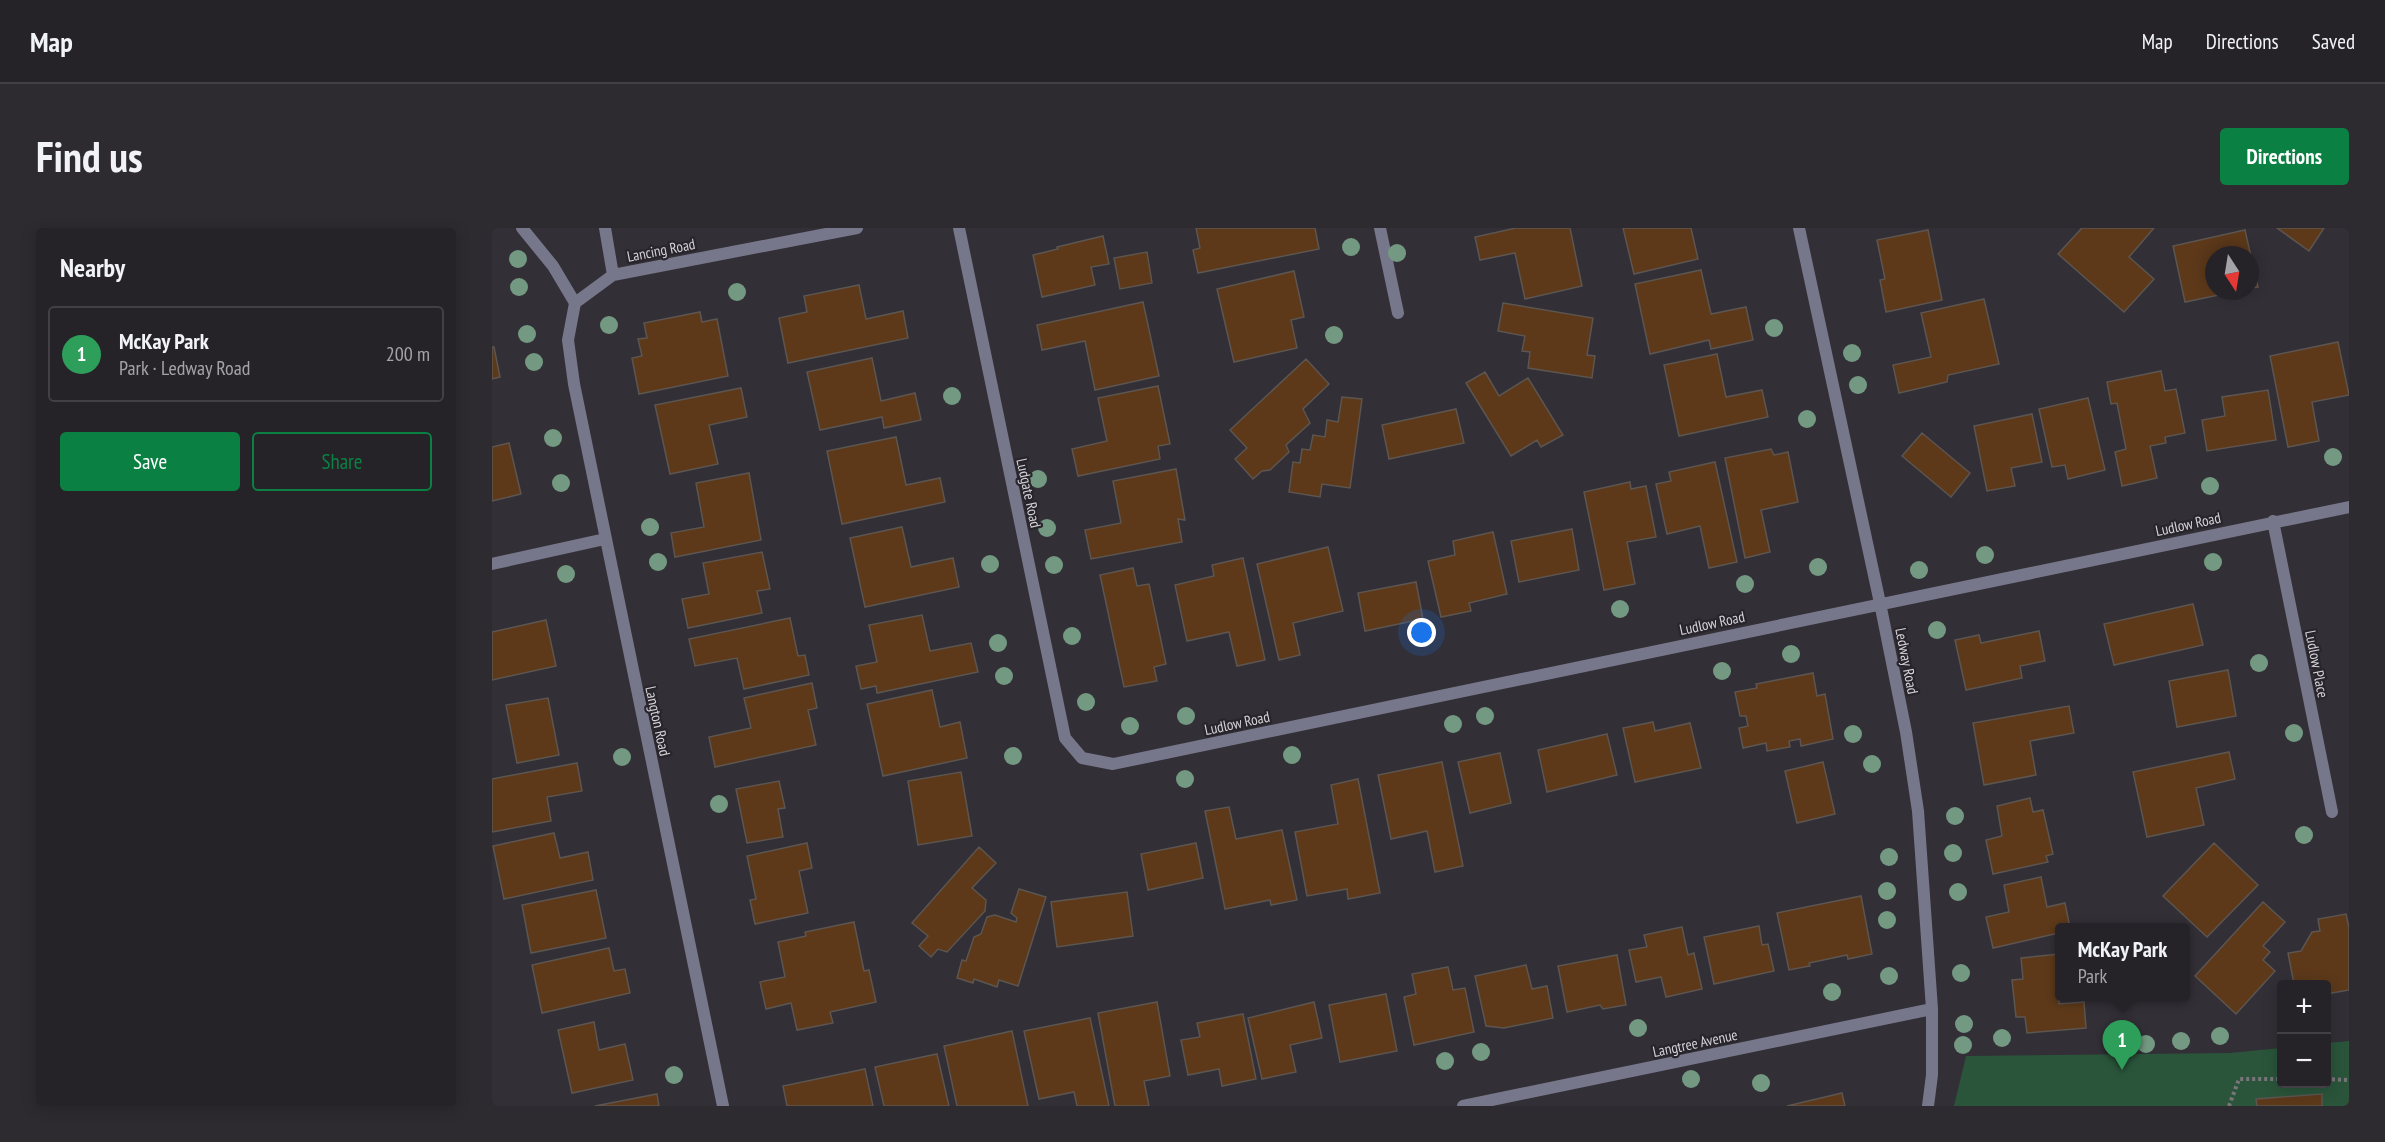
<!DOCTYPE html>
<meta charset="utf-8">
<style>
body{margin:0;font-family:"PT Sans Narrow",sans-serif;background:#2e2b30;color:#f1f3f6}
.controls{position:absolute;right:18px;bottom:18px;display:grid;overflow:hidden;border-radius:6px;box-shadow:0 3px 15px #0003}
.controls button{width:54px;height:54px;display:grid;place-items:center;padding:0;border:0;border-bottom:2px solid #424045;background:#262328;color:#f1f3f6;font:30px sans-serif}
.compass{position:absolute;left:1713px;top:18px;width:54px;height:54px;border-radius:50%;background:#262328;box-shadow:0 3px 15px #0003;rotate:168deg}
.you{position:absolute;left:930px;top:405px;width:21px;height:21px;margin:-15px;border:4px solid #fff;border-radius:50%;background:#1a73e8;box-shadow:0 0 0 9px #1a73e833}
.badge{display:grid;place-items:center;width:39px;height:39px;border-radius:50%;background:#0b8043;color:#fff;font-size:20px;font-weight:700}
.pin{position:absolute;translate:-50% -50px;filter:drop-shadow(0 2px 3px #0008)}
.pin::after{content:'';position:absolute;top:32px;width:21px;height:18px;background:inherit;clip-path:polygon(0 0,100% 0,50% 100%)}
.popup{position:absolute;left:1563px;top:695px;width:135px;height:78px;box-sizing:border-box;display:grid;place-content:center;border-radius:6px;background:#262328;filter:drop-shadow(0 2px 4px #0005);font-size:20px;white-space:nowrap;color:#a4a4a8}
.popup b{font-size:22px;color:#f1f3f6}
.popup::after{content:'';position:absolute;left:50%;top:100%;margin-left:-12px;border:12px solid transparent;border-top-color:#262328}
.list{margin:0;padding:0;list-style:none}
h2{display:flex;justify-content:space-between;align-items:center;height:78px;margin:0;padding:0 24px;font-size:26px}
h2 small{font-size:20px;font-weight:400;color:#a4a4a8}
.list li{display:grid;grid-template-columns:39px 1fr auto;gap:18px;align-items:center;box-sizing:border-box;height:96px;margin:0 12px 12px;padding:0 12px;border:2px solid #424045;border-radius:6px}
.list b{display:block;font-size:22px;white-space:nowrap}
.list p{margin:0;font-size:20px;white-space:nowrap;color:#a4a4a8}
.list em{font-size:20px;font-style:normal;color:#a4a4a8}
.actions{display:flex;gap:12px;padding:18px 24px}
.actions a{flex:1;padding:14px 0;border:2px solid #0b8043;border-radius:6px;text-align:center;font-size:21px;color:#0b8043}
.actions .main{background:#0b8043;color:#fff}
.map{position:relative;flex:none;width:1857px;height:878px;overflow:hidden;border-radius:6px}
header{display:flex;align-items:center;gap:36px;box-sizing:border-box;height:84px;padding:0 30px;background:#262328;border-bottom:2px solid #424045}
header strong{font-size:28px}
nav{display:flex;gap:33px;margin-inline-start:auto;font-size:21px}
.intro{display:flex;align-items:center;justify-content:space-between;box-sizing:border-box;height:144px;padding:0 36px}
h1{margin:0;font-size:42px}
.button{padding:15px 27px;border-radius:6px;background:#0b8043;color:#fff;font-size:21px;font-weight:700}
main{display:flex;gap:36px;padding:0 36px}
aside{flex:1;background:#262328;border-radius:6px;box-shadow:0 3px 15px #0003}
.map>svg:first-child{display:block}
</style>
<header>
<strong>Map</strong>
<nav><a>Map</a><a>Directions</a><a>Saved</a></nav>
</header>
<div class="intro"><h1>Find us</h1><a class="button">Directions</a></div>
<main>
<aside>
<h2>Nearby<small></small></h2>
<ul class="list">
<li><span class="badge" style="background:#2e9e5b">1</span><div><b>McKay Park</b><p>Park · Ledway Road</p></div><em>200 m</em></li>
</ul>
<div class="actions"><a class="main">Save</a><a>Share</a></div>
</aside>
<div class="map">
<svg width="1857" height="878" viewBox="0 0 1857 878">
<rect width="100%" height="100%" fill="#332f36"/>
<!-- green -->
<path fill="#2a553b" d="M1857,813V878H1462L1474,828L1738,825L1789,820L1790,856H1834L1835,815Z"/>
<!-- building -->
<path fill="#5d391a" stroke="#5c5550" stroke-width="1.5" d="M704,0H823L827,21L706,45L701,22L708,20Z
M1024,0H1078L1090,58L1033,71L1023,25L988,32L983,9Z
M1131,0H1199L1206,31L1142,46Z
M1590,0H1662L1637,29L1662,51L1632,84L1566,26Z
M1785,0H1832L1817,23Z
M1436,2L1450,72L1394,84L1388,52L1393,51L1385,12Z
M1753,2L1766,59L1758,60V27H1722V63H1746L1693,74L1681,18Z
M611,8L617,36L599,39L603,57L550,69L541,27L566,21L565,19Z
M655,24L660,55L628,61L622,30Z
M1209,42L1219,86L1254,79L1261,112L1219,121L1217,112L1158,126L1143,56Z
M802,43L812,89L799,92L805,120L742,134L725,61Z
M367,57L374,91L411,83L416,110L296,135L287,90L315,84L312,68Z
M1492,71L1507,136L1456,147L1455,154L1407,165L1401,137L1439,129L1429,85Z
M651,74L667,148L603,162L593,113L550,122L545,97Z
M1011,75L1101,90L1095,127L1103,128L1100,150L1036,140L1038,124L1030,123L1033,108L1006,103Z
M208,84L210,94L225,91L236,148L147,166L140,130L150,128L146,111L155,110L152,95Z
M1846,114L1857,167L1820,174L1827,213L1796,219L1778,128Z
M0,119H2L8,149L0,151Z
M1225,126L1234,169L1270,162L1276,189L1187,208L1172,137Z
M380,130L389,173L423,165L429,192L392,200L390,189L328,202L315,144Z
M814,131L837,156L811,181L818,195L794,217L797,224L778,242L770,243L761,251L743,231L755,220L738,202Z
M1669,143L1673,163L1684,161L1693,205L1673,209L1674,215L1658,218L1665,250L1630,258L1623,224L1634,221L1625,175L1619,176L1615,154Z
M993,144L1007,168L1036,150L1071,207L1049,219L1045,212L1019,228L974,155Z
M666,158L678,216L666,218L668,231L586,248L580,221L615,213L606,170Z
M249,160L255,189L217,197L226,236L178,246L163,177Z
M1776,162L1784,212L1715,223L1710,192L1733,188L1730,169Z
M850,169L870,171L858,260L830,256L828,269L797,264L801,234L808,235L810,221L818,222L821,207L833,209L835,192L846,194Z
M1596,170L1613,242L1576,251L1573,237L1560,239L1547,181Z
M964,181L972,215L897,231L890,197Z
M1540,186L1550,234L1519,240L1523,258L1495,263L1482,198Z
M1430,205L1478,245L1459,269L1410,228Z
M404,209L414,257L448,250L453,274L350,296L335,223Z
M17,215L29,266L0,273V219Z
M1279,221L1282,227L1296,224L1306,274L1269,282L1278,324L1253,330L1233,230Z
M1223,234L1245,334L1217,340L1208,298L1175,306L1164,256L1179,253L1177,244Z
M684,241L693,292L686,291L690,314L599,331L593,302L629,295L621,253Z
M257,245L269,312L183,329L179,305L212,299L204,255Z
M1138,254L1139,261L1154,258L1164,309L1135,314L1143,356L1112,362L1092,264Z
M410,299L419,339L461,330L467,359L373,379L358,310Z
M1080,301L1087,342L1027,354L1019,313Z
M1001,304L1015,366L977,375L979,383L949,389L936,333L963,327L961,313Z
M836,319L851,383L801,395L808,427L787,432L765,336Z
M270,324L278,361L265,363L270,385L196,400L190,371L217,366L211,335Z
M751,330L773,432L745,438L737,404L695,413L683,357L722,348L720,337Z
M641,340L645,358L657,356L674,436L662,439L665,453L632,459L608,347Z
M924,354L931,391L873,403L866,365Z
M1701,376L1711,417L1622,437L1612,396Z
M430,387L438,423L479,415L486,444L385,465L384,458L369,461L364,438L385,434L377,397Z
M298,390L306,428L313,427L317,447L252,461L245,430L203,438L197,411Z
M54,392L64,438L0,452V404Z
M1547,403L1553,433L1528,438L1530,450L1474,462L1463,412L1487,407L1489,415Z
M1736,442L1744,488L1685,499L1677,453Z
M1321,445L1325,468L1333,466L1341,511L1309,518L1308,511L1297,513L1298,519L1275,523L1274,515L1251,520L1247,500L1256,498L1254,488H1248L1243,464L1265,460L1264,456Z
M320,455L325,480L316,482L324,517L223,539L217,509L259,500L252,470Z
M440,462L448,499L468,494L475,530L391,548L375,476Z
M56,470L67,527L25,535L14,477Z
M1577,478L1582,505L1538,513L1544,547L1492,557L1481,495Z
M1161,494L1163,503L1198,495L1209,540L1143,554L1131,500Z
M1115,506L1125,547L1055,564L1046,522Z
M1737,524L1743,551L1704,560L1712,597L1655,609L1641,544Z
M1008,525L1019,575L978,585L966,534Z
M950,534L971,638L943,644L935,603L899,611L886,547Z
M1331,534L1343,586L1305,595L1293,543Z
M85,535L90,563L55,569L59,593L0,604V551Z
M469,544L480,608L426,617L416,553Z
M866,551L888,665L856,671L855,661L815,668L803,604L846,596L839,557Z
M287,553L293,580L286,581L291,609L255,615L244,561Z
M1538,570L1541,584L1551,582L1561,626L1554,628L1556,634L1501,646L1494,612L1510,608L1505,578Z
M737,579L744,611L790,602L805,672L779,677L778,672L733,681L713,583Z
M62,605L68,630L96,624L101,652L12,671L1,618Z
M315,615L320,640L307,643L316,685L263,696L258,672L264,671L255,628Z
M704,615L711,650L656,662L649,626Z
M1722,615L1766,657L1715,709L1671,668Z
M487,619L504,635L480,660L494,672L493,683L455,724L446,721L439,729L427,718L436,708L420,695Z
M1549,649L1555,679L1573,675L1578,700H1567V705L1501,720L1494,689L1517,684L1512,657Z
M527,661L554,669L526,758L507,752L505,759L482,751L481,755L465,750L470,732L474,733L482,709L489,706L495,689L503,687L524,694L525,690L519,685Z
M104,662L114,710L39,725L30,677Z
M635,664L641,708L565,719L559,674Z
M1369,668L1380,726L1356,731L1355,727L1317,735L1318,738L1297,742L1285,685Z
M1771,674L1793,694L1771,718L1778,724L1771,732L1783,743L1744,786L1703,748Z
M1854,686L1857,700V762L1834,766V756H1802L1796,725L1809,723L1820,704L1828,703L1826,691Z
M362,694L372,743L377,742L384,774L338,784L341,795L305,802L299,775L274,781L268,754L293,749L286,714L314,708L313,704Z
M1267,698L1270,717L1276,716L1282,743L1222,756L1212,709Z
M1190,699L1196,727L1202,725L1210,761L1174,769L1169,749L1144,754L1137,722L1155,719L1152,707Z
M117,720L122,743L133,741L138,765L50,785L40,737Z
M1567,726V776L1592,774L1594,800L1535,805L1533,789H1524L1520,752L1531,751L1529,730Z
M1125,727L1134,777L1111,781L1108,777L1075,784L1066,738Z
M1034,737L1040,761L1055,758L1061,790L1012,800L994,798L983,748Z
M956,739L961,762L973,760L982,804L922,817L912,769L924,766L920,746Z
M894,766L905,823L848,834L837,777Z
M665,774L678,848L652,853L657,878H623L606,785Z
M822,774L830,810L798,817L804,844L770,851L756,790Z
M751,786L764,851L730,858L727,841L696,847L689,812L708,809L705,795Z
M598,790L617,878H585L582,864L547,871L532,803Z
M102,794L107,822L133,816L141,852L80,865L66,802Z
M520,803L536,878H465L452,818Z
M445,826L457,878H392L383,839Z
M373,841L381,878H295L291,858Z
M1350,865L1353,878H1295Z
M165,866L167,878H103Z
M1830,866V878H1765L1764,871Z"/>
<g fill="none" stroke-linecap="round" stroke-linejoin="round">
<!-- path -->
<path stroke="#79767b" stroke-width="4" stroke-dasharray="3 3" stroke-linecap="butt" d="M1834,851L1857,852
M1737,878L1747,851H1790"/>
<!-- minor -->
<path stroke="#77778b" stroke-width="12" d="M30,0L61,38L83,75
M113,0L121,47
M467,0L573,510L590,530L621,536L1857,279
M888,0L906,85
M1307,0L1388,375L1414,504L1426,583L1440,781V847L1436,878
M1781,293L1840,584
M0,336L113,311
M231,878L82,156L76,112L83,75L121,47L365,0
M971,878L1440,781"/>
</g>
<!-- trees -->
<g fill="#739982">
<circle cx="859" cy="19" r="9"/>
<circle cx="905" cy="25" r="9"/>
<circle cx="26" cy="31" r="9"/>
<circle cx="27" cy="59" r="9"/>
<circle cx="245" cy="64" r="9"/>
<circle cx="117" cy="97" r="9"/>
<circle cx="1282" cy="100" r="9"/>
<circle cx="35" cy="106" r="9"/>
<circle cx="842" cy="107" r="9"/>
<circle cx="1360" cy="125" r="9"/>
<circle cx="42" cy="134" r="9"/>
<circle cx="1366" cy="157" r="9"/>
<circle cx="460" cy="168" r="9"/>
<circle cx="1315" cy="191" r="9"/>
<circle cx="61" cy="210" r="9"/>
<circle cx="1841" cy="229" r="9"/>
<circle cx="546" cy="251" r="9"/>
<circle cx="69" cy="255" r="9"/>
<circle cx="1718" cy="258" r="9"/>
<circle cx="158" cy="299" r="9"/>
<circle cx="555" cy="300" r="9"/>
<circle cx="1493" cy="327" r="9"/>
<circle cx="166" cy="334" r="9"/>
<circle cx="1721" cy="334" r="9"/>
<circle cx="498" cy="336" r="9"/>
<circle cx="562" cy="337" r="9"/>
<circle cx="1326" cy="339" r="9"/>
<circle cx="1427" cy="342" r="9"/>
<circle cx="74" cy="346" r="9"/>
<circle cx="1253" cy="356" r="9"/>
<circle cx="1128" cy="381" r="9"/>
<circle cx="1445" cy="402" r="9"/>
<circle cx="580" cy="408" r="9"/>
<circle cx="506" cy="415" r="9"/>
<circle cx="1299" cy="426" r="9"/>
<circle cx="1767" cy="435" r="9"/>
<circle cx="1230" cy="443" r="9"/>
<circle cx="512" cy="448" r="9"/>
<circle cx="594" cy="474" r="9"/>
<circle cx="694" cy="488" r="9"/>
<circle cx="993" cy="488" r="9"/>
<circle cx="961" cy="496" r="9"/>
<circle cx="638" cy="498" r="9"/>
<circle cx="1802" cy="505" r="9"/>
<circle cx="1361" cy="506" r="9"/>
<circle cx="800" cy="527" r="9"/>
<circle cx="521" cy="528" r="9"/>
<circle cx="130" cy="529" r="9"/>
<circle cx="1380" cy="536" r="9"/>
<circle cx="693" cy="551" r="9"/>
<circle cx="227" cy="576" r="9"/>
<circle cx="1463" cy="588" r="9"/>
<circle cx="1812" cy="607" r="9"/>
<circle cx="1461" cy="625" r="9"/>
<circle cx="1397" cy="629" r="9"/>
<circle cx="1395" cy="663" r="9"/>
<circle cx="1466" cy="664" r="9"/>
<circle cx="1395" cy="692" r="9"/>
<circle cx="1469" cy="745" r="9"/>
<circle cx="1397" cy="748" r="9"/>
<circle cx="1340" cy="764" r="9"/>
<circle cx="1472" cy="796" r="9"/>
<circle cx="1146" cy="800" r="9"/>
<circle cx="1728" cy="808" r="9"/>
<circle cx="1510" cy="810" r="9"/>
<circle cx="1689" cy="813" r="9"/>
<circle cx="1654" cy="816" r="9"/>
<circle cx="1471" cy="817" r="9"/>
<circle cx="1623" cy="817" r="9"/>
<circle cx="989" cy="824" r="9"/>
<circle cx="953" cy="833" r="9"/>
<circle cx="182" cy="847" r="9"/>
<circle cx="1199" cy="851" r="9"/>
<circle cx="1269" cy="855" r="9"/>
</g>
<g text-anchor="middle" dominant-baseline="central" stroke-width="4.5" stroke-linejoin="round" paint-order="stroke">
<!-- street labels -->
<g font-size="15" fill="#d5d3d7" stroke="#29252c">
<text transform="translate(169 22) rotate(-11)">Lancing Road</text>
<text transform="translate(537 265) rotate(78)">Ludgate Road</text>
<text transform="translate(1696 296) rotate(-12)">Ludlow Road</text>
<text transform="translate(1220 395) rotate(-12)">Ludlow Road</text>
<text transform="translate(1415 433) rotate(79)">Ledway Road</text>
<text transform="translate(1825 436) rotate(79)">Ludlow Place</text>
<text transform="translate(166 493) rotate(78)">Langton Road</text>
<text transform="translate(745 495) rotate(-12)">Ludlow Road</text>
<text transform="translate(1203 815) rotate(-12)">Langtree Avenue</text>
</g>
</g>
</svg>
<div class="controls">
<button>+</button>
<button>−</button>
</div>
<svg class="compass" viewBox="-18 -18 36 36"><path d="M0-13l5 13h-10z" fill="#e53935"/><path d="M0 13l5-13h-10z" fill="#a4a4a8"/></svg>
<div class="you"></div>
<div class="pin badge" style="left:1630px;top:842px;background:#2e9e5b">1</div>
<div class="popup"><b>McKay Park</b>Park</div>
</div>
</main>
